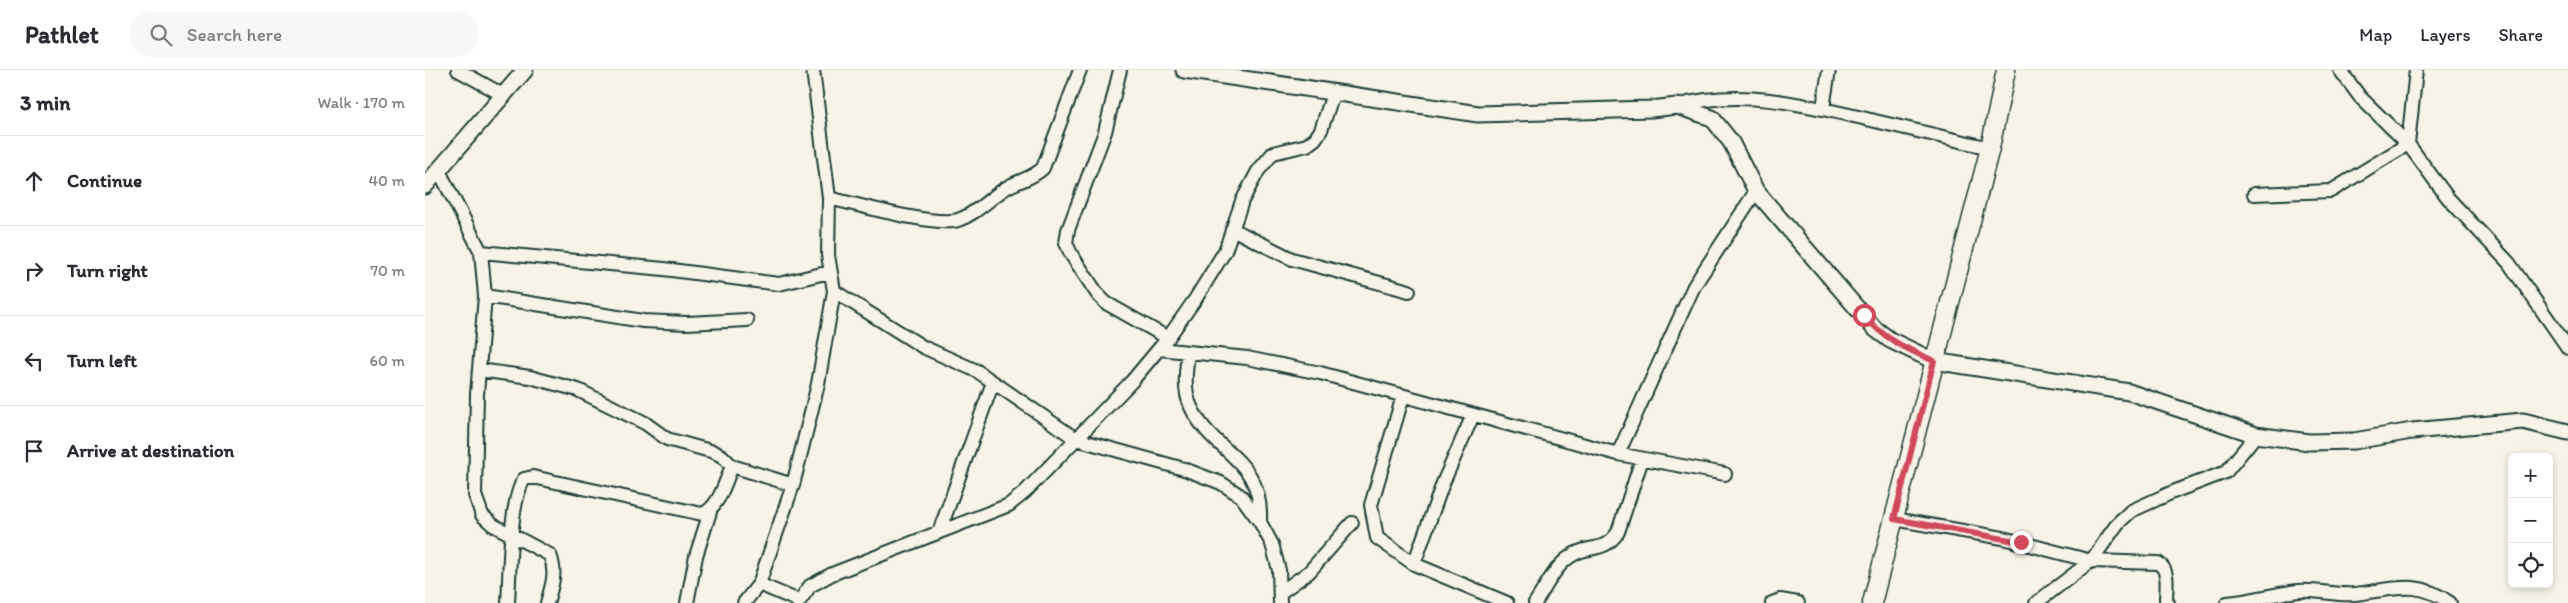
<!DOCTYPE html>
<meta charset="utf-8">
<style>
body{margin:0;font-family:Itim,sans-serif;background:#f7f7f7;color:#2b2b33}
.controls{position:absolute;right:15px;bottom:15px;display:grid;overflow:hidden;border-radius:8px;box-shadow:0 2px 8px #0003}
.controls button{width:45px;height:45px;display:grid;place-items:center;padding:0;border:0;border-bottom:1px solid #e1e1e2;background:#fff;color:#2b2b33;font:25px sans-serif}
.stop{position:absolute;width:15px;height:15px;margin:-11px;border:4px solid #d1495b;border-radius:50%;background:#fff}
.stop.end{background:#d1495b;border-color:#fff;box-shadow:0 1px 5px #0008}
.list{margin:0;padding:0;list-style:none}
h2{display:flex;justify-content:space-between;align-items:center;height:65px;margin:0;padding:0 20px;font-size:21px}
h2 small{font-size:16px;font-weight:400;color:#7c7c81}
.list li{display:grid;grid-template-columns:32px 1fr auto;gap:15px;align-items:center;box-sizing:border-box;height:90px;padding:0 20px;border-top:1px solid #e1e1e2}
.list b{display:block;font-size:19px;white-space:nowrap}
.list em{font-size:16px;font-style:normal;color:#7c7c81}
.icon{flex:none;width:28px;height:28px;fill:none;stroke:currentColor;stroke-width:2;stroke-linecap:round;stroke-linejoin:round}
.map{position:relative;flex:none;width:2143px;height:533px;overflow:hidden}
header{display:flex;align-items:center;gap:30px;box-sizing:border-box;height:70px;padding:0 25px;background:#fff;border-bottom:1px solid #e1e1e2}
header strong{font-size:24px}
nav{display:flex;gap:28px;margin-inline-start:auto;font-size:18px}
.search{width:350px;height:45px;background:#f7f7f7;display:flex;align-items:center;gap:12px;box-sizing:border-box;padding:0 18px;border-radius:28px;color:#7c7c81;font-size:19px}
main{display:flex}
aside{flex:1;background:#fff}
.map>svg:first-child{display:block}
</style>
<header>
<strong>Pathlet</strong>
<div class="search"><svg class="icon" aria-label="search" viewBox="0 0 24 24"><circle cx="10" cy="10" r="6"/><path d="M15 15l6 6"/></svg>Search here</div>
<nav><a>Map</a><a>Layers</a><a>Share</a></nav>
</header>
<main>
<aside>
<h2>3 min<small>Walk · 170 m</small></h2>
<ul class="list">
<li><svg class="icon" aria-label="ahead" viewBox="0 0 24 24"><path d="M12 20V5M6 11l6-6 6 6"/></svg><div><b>Continue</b></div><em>40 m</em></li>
<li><svg class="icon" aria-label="right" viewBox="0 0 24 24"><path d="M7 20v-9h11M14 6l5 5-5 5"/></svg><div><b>Turn right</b></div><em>70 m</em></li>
<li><svg class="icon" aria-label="left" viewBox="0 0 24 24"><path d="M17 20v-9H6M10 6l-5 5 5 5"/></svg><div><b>Turn left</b></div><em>60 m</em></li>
<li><svg class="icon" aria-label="arrive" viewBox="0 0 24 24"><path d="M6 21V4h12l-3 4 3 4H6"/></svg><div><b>Arrive at destination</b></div></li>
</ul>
</aside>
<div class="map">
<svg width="2143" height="533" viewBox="0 0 2143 533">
<rect width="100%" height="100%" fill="#f7f3e8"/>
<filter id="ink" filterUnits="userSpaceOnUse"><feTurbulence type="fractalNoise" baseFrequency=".02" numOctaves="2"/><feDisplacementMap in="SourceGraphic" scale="10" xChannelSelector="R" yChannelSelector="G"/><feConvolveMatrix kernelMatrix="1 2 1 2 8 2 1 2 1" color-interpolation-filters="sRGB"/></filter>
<g filter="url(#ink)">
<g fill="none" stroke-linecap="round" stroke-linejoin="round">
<!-- minor casing -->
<g stroke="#1f3d34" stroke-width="16">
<path id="minor" d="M33,0L80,26
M695,0L680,62L643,160L641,173L646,184L673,225L681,233L743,268
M1915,0L1935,27L1983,74L2023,128L2084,193L2143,278
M1252,36C1317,17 1386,36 1450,51C1489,60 1527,69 1565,78
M1398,38L1404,0
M13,99L56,182L60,226L52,324L50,425L57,445L68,455L125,485C132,503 127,515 122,533
M1829,124L1906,121L1983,74L1991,0
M404,128C430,134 510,157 533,150C551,144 565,128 581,118C594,110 607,109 618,98L655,0
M807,159L867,189L984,221
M56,182L239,199L354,214L405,202
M409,221L498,277L552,301L651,369L759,399L796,413L816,426L835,452L847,474L854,500L855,533
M60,226L218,251L262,253L322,250
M734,279L822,288L895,303L1193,384L1300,404
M763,283C761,301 758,320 766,337C789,386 838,386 835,452
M54,300L105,307L153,320L220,353L242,369L289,382L297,386L307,396
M978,326L946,435L952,468L989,494L1082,533
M1193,384L1269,216L1331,121
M1469,449L1578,468L1666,491L1733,493C1745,500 1741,518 1741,530L1743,533
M515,460L568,312
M989,494L1018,413L1048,345
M334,514L374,531
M856,522L884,502L927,453
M83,533C85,502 84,433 99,409L108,407L277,444C294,438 300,412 307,396L368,415
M262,533L271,486L285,442
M319,533L334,514L368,415L393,314L409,221L403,185L404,128L388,0
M373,533L385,516L407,504L584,435L600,422L707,311L743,268L771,228L800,181L817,131L833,101L848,83L882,75L890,69L896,60L908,24
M1110,533C1121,517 1130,496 1146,486C1163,474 1179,484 1193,462L1217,389
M1347,533L1355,530L1373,533
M1611,533L1666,491L1693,453L1706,441L1748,422L1801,402L1831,365
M1802,533C1826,531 1849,524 1873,521C1892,519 1911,526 1930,524C1967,520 1992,508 2025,533"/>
</g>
<!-- tertiary casing -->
<g stroke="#1f3d34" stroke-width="19">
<path id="tertiary" d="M759,0L1053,44L1226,39L1252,36L1287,48L1306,72L1331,121L1449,258L1465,270L1509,291L1704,322L1831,365L1884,372L1929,371L1987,361L2098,351L2143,362
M0,116L100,0"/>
</g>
<!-- secondary casing -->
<g stroke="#1f3d34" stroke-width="21">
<path id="secondary" d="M1447,533L1565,78L1581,0"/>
</g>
<!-- minor -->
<use href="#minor" stroke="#f7f3e8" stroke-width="12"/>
<!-- tertiary -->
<use href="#tertiary" stroke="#f7f3e8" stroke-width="15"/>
<!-- secondary -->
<use href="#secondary" stroke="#f7f3e8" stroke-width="18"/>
</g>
</g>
<g fill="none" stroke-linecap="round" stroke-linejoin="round" filter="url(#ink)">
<!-- route -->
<path stroke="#d1495b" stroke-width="6" d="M1439,245C1458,269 1482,279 1509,291L1469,449L1596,472"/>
</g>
</svg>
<div class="controls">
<button>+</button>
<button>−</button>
<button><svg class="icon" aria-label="locate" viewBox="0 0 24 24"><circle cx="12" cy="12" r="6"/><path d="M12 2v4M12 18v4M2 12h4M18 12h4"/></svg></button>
</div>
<div class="stop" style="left:1439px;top:245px"></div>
<div class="stop end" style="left:1596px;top:472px"></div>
</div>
</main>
